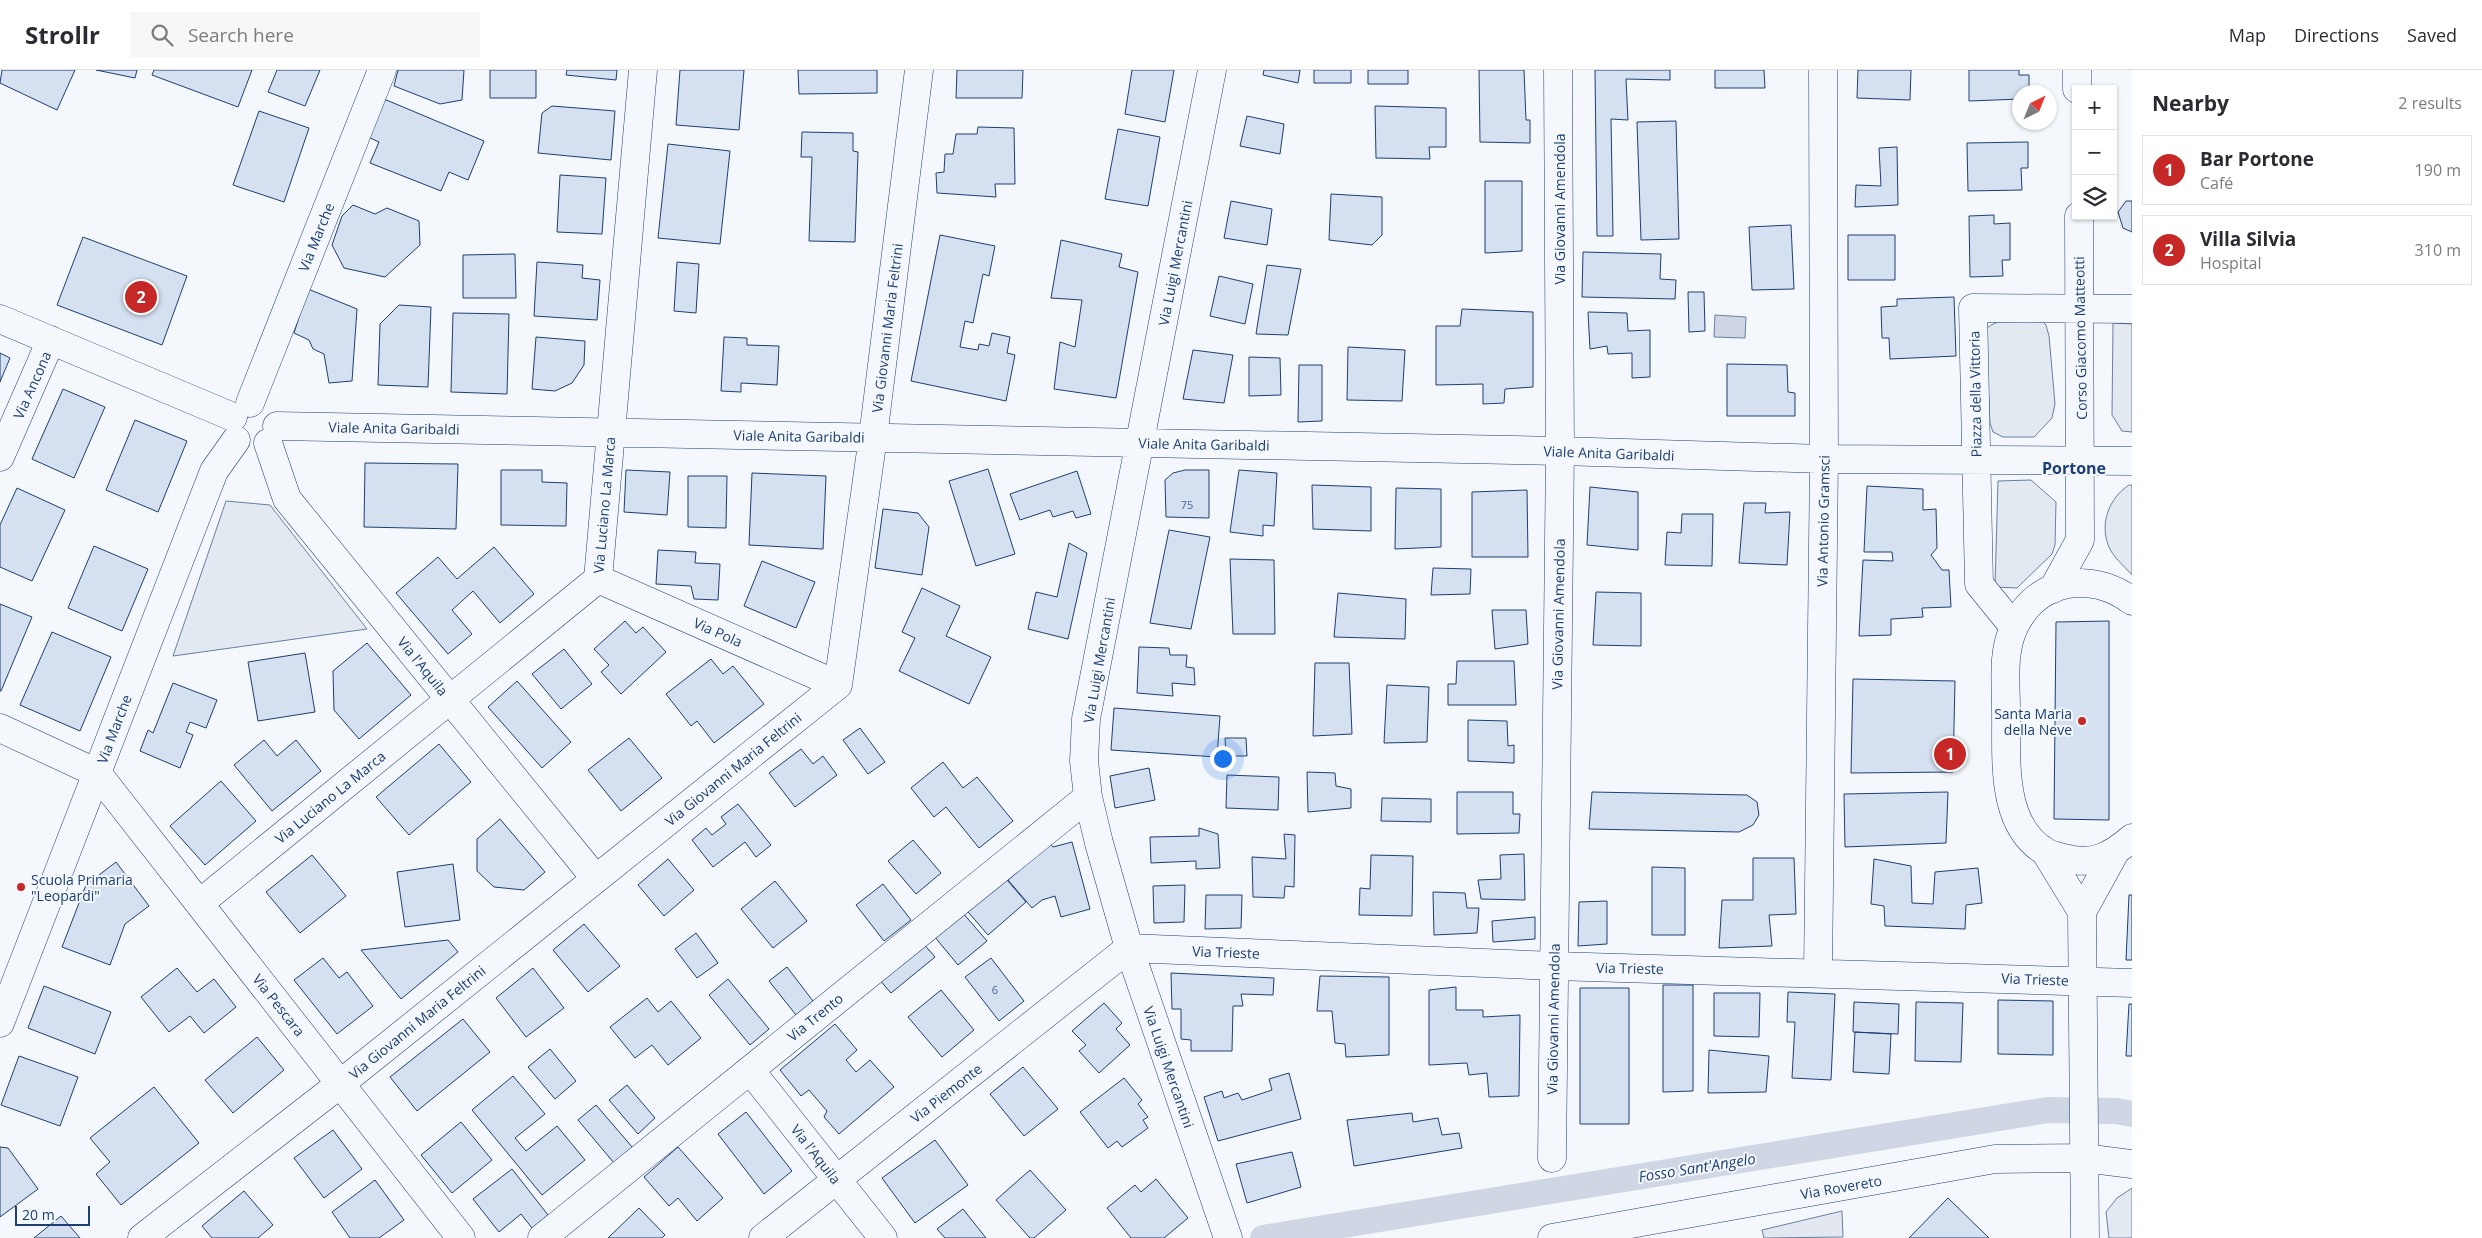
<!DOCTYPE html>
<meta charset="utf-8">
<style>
body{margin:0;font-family:"Open Sans",sans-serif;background:#f7f7f7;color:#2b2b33}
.controls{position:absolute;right:15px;top:15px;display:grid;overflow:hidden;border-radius:0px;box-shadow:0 1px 4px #0004}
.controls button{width:45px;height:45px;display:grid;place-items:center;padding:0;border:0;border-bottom:1px solid #e1e1e2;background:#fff;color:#2b2b33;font:25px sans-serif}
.compass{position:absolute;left:2012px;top:15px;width:45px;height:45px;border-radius:50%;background:#fff;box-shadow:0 1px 4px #0004;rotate:43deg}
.scale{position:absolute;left:15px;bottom:12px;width:75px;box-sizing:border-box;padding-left:5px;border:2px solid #1d3f73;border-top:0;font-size:14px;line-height:18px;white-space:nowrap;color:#1d3f73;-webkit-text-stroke:4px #f4f7fb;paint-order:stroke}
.you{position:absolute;left:1222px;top:688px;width:18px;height:18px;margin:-12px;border:4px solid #fff;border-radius:50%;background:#1a73e8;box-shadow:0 0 0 8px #1a73e833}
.badge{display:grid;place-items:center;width:32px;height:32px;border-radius:50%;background:#c62828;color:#fff;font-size:16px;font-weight:700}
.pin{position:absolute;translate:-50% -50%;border:2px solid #fff;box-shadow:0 1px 5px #0006}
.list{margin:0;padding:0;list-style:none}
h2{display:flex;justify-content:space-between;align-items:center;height:65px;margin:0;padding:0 20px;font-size:21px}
h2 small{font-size:16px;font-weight:400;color:#7c7c81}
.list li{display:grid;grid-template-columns:32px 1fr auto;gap:15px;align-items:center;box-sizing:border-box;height:70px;margin:0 10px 10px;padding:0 10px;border:1px solid #e1e1e2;border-radius:0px}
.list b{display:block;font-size:19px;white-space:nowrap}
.list p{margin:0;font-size:16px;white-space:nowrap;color:#7c7c81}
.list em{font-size:16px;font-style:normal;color:#7c7c81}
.icon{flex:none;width:28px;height:28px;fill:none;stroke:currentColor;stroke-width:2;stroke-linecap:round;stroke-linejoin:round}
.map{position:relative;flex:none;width:2132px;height:1168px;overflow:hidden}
header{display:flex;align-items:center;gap:30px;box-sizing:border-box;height:70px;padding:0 25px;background:#fff;border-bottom:1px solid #e1e1e2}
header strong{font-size:24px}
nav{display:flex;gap:28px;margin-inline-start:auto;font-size:18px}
.search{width:350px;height:45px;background:#f7f7f7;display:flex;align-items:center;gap:12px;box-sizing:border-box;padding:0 18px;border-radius:0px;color:#7c7c81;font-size:19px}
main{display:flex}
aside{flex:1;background:#fff}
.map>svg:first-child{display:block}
</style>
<header>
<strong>Strollr</strong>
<div class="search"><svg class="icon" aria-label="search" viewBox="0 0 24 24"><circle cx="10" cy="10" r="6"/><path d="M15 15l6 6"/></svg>Search here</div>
<nav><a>Map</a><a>Directions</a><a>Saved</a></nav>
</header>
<main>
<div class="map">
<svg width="2132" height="1168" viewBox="0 0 2132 1168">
<rect width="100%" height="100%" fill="#f4f7fb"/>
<!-- green -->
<path fill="#e3e9f0" stroke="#687fa3" d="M2040,249L2046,255L2049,266L2055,334L2052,348L2034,367H2003L1993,362L1990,353L1985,260C1999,246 2022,249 2040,249Z
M2113,253L2132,254V362L2122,361L2112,345Z
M2031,410L2056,432L2055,475L2052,484L2017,518L1995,517L1998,411Z
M2129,415H2132V505C2125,497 2113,487 2109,477C2099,454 2109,428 2129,415Z
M226,431L270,435L367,559L173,586Z
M2132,1118V1168H2109L2106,1142L2117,1128Z"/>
<!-- parking -->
<path fill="#e3e8f0" stroke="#687fa3" d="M1842,1141L1843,1167L1764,1168L1762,1160Z"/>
<!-- water -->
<path fill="#cfd7e4" stroke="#687fa3" d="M1715,245L1746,247L1745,268L1714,267Z"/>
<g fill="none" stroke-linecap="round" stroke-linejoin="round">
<!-- canal -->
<path stroke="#cfd7e4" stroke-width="26" d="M1263,1168L2048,1040L2116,1041L2132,1044"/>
</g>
<!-- building -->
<path fill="#d5e0f0" stroke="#1d3f73" d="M2,0H75L57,40L0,13Z
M96,0H137L135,8Z
M154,0H252L238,37L152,5Z
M277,0H320L305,36L268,22Z
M398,0H464L462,30L440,34L394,16Z
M490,0H536V28H490Z
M567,0H617L616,10L566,5Z
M680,0H744L739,60L676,55Z
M798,0H877V23L799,24Z
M957,0H1023L1022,28H956Z
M1132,0H1174L1165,52L1125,44Z
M1264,0H1300L1298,13L1263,5Z
M1314,0H1351V13H1314Z
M1368,0H1408V14H1368Z
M1479,0H1524L1526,50H1530V73L1480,72Z
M1595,0H1670V10L1626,9L1628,50L1611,49L1613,166H1597Z
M1715,0H1764L1765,18H1715Z
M1858,0H1911L1910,30L1857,28Z
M1969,0H2019V5H2029V22H2020V29L1969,31Z
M384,29L484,71L468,110L449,102L441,121L370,93L379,72L368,67Z
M552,36L615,41L611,90L538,83L542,43Z
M1375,36L1446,38V77H1429L1430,89L1376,88Z
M259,41L309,58L284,132L233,115Z
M1247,46L1284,54L1280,84L1240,76Z
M1676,51L1679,169L1641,170L1637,52Z
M978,57L1014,58L1015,114H995L996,127L937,123L936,103L944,102L945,84H953L956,64H977Z
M1118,59L1160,67L1148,136L1105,129Z
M802,62L853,63V81L858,82L855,172L809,171L812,87H801Z
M2028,72V98H2021L2022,120L1968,121L1967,73Z
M668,74L730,81L720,174L658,168Z
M1897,77L1898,135L1855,137L1856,115L1881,116L1879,78Z
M560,105L606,108L602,164L557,162Z
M1485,111H1522V181L1485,183Z
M1331,124L1382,127V165L1372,175L1329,170Z
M1231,131L1272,139L1267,175L1224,168Z
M2126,131H2132V162L2123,158L2118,142Z
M353,135L375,144L387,138L419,151L420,175L385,207L344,198L332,175L342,146Z
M1994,145V154L2010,153V190H2002L2003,206L1970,207L1969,146Z
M1791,155L1794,219L1752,220L1749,157Z
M940,165L995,176L989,206L983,204L973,253L965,251L960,277L978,280L979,274L989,276L992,263L1010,267L1007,283L1015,285L1006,331L911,311Z
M1848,165H1895V210H1848Z
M83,167L187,206L162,275L57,235Z
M1061,170L1122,184L1119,197L1138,202L1116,328L1054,319L1060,272L1075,277L1082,230L1051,228Z
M1583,182L1661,184L1660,209L1676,210L1675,229L1582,227Z
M515,184L516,228H463V185Z
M537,192L583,195L582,208L600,210L597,250L534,246Z
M677,192L699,194L696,243L674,241Z
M1267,195L1301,199L1288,265L1256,264Z
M1219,206L1253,214L1245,254L1210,246Z
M308,219L357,239L352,311L329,313L324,284L313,279L309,270L294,263Z
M1688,222H1704L1705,261L1689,262Z
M1954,227L1956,286L1890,289L1889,268H1882L1881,237L1897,236V229Z
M399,235L431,237L428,317L378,315L380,254Z
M1462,239L1533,242V317L1505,319L1504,333L1483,334V314L1436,315V256H1460Z
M1588,242L1627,243L1628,261L1650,260V307L1632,308V283L1608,284L1607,276L1590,279Z
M453,243L509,244L507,324L451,322Z
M536,267L585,271L584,295L572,313L555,321L532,319Z
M724,267L747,268V275L779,276L777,315L741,313V322L721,321Z
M1348,277L1405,280L1402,331L1347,330Z
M1193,280L1233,285L1224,333L1183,329Z
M0,283L10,288L0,312Z
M1249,287L1280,288L1281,325L1249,326Z
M1727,294L1787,295L1788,322L1795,323V346H1727Z
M1299,295H1322V351L1298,352Z
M63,319L105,337L74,408L32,389Z
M135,350L187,371L158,442L106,420Z
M365,393L458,394L456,459L364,457Z
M988,399L1015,484L976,496L949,411Z
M501,400H542V412L567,413L566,456L501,455Z
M626,400L670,402L667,445L624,442Z
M1185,400H1209V448L1166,447L1165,410L1173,403Z
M1239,400L1277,403L1274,456L1263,455V466L1230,462Z
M1077,401L1091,444L1076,448L1073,441L1053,447L1050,440L1020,450L1010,424Z
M752,403L826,406L823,479L749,475Z
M688,406H727L726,458L688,457Z
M1312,415L1371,417V461L1313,459Z
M1867,416L1923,419V440L1936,439L1937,478L1931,485L1942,500H1949L1951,537L1922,538L1923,547L1891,549V565L1859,566L1863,490L1893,491L1892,482H1864Z
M1590,417L1638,422V480L1587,475Z
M17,418L65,440L32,511L0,497V455Z
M1396,418L1441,419V477L1395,479Z
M1527,420L1528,487H1472V422Z
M1744,433H1766L1765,443L1790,442L1787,495L1739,493Z
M883,439L918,443L929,457L922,505L875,498Z
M1682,444H1713L1712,496L1665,495L1667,462L1681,463Z
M1169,460L1210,467L1191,559L1150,553Z
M1069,473L1087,483L1068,569L1028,559L1036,522L1057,527Z
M94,476L148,499L122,561L68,538Z
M494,477L534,524L500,553L473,521L452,540L472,564L448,584L396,523L438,487L457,509Z
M658,480L696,482L695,493L720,494L718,530L694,529L691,516L656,514Z
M1230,489L1274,490L1275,564H1233Z
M762,491L815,512L796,558L744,536Z
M1433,498L1471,499L1470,524L1431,525Z
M922,518L960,536L946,566L991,587L969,634L899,601L915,568L902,562Z
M1596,522L1641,523V576L1593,575Z
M1338,523L1406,529L1405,569L1334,567Z
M0,534L32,547L1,621H0Z
M1492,540H1526L1528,574L1495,579Z
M625,551L636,563L643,557L666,582L621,624L601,602L609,595L594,579Z
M2109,551V750L2054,749L2056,552Z
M52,562L111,587L80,661L20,635Z
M367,573L411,625L359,669L334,640L333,601Z
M1139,577L1169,578L1170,585H1187L1186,597L1194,598L1195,615L1172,613L1173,626L1137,623Z
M564,579L592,614L561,639L532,604Z
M305,583L315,642L258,651L248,592Z
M711,589L723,604L733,596L764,634L714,673L697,651L691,656L666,624Z
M1457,591H1514L1516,635H1448V614H1456Z
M1315,593H1349L1352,664L1313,666Z
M1853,609L1955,611L1953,702L1851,703Z
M517,611L571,672L542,698L488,637Z
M173,613L217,630L206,658L190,652L186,662L193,665L180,698L140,681L148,660L153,663Z
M1387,615L1429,617L1427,672L1384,673Z
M1114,638L1220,646L1217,687L1111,680Z
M1468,650L1507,651L1508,676L1514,675V693L1468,691Z
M860,658L885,692L868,704L843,670Z
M629,668L662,708L621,741L588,700Z
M1225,668H1246L1247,686H1226Z
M264,670L277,686L296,670L321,701L272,741L234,695Z
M439,674L471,712L409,765L376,727Z
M801,679L813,694L823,686L837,705L795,737L769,703Z
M943,692L963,718L977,707L1013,751L979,778L946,737L934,747L911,718Z
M1149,698L1155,730L1115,738L1110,706Z
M1307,702L1335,703L1336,716L1351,719V738L1308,742Z
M1227,705L1279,707L1278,740L1226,738Z
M221,711L256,751L205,795L170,756Z
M1457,722H1513V744H1520L1519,763L1457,764Z
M1592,722L1747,725L1757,732L1759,745L1753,755L1739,762L1589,759Z
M1948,722L1946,773L1845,777L1844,724Z
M1382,728L1431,729V752L1381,751Z
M738,734L771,775L756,787L745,772L713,797L692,770L706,758L712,765L726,754L721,747Z
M500,749L545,802L524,820L494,817L477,801V769Z
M1199,758L1218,764L1220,798L1196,799V791L1151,793L1150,767L1199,766Z
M1284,764L1295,765L1294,817L1285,816L1284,828L1253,827L1252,787L1286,789Z
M913,770L941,803L916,824L888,791Z
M1072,772L1090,839L1061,847L1055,826L1042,830L1032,838L1008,810L1050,774L1053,777Z
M1524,784L1525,830L1481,829L1478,810L1501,809L1500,785Z
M312,785L346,826L300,863L266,822Z
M1371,785L1413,786L1412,846L1359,845L1360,818L1370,819Z
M1753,788H1794L1796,844L1769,845L1772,876L1719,878L1722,830H1753Z
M668,789L694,820L664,846L638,815Z
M1874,789L1911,796L1912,833L1933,834L1935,802L1978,798L1982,833L1966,835L1965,859L1885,856L1884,836L1871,834Z
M116,792L149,836L125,854L110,895L62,877L86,815Z
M453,794L460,850L405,857L397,802Z
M1652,797L1685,798V865H1652Z
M1001,803L1026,832L988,865L963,836Z
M775,811L807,851L773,878L741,839Z
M883,814L911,850L884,871L856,835Z
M1185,815L1184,852L1154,853L1153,816Z
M1433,822L1465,823L1467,838H1479L1477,863L1434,865Z
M1206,825H1242L1241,858L1205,859Z
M2129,825H2132V890H2126Z
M1607,831V874L1578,876L1579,832Z
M962,842L987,871L958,895L934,866Z
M1535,847V869L1493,872L1492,851Z
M584,854L620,896L588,922L553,880Z
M696,863L718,893L697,908L675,879Z
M448,870L458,882L401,929L361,880Z
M922,872L935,887L891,923L878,908Z
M323,888L339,908L347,902L373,936L337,964L294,910Z
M991,888L1024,931L999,951L965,907Z
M787,897L813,931L796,945L769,911Z
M177,898L197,922L214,909L236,937L204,963L190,946L169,962L141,927Z
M533,898L564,938L526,967L496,928Z
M1171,903L1274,908L1273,925L1241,924L1243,936H1233L1232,981H1191V970L1181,969V939H1172Z
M1320,906L1389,907V985L1346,987L1345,974L1335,973L1332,941H1317Z
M728,909L769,959L750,975L709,925Z
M1663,915H1693V1021L1663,1022Z
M44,916L111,942L95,984L28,958Z
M1456,917V940H1483V947L1520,945L1519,1026L1489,1027L1487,1003L1469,1005L1467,993L1429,995V920Z
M1580,918H1629V1054H1580Z
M941,920L974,960L942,987L908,947Z
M1788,922L1835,924L1831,1010L1792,1008L1795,952H1787Z
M1714,923H1760L1759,967L1714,966Z
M647,928L658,942L671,931L701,968L668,995L652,975L635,988L610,957Z
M1998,930L2053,931V985L1998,984Z
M1854,932L1899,934L1898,964L1853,962Z
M1916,932L1963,933L1961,992L1915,991Z
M1104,933L1122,953L1116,959L1130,975L1099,1003L1079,981L1086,975L1072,961Z
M2129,934H2132V986H2126Z
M463,949L490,982L417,1041L390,1007Z
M835,954L857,980L846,990L856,1002L870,990L894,1017L839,1064L824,1047L827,1041L809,1020L801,1026L780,1000Z
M1855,962L1891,964L1889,1004L1853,1002Z
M257,967L284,1000L233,1043L205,1010Z
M550,979L576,1011L555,1029L528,997Z
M1709,980L1769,986L1766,1022L1708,1023Z
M19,986L78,1007L60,1056L1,1035Z
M1023,997L1058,1039L1024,1066L990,1024Z
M1289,1003L1301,1049L1218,1071L1204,1027L1222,1021L1224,1028L1238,1023L1242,1030L1272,1020L1269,1009Z
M513,1006L545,1044L515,1068L526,1081L557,1056L585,1090L542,1125L472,1040Z
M1124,1008L1142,1030L1138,1034L1148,1047L1143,1050L1148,1058L1122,1077L1117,1071L1108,1078L1080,1042Z
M627,1015L655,1048L638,1064L609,1030Z
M154,1017L199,1073L121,1135L96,1104L110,1092L90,1068Z
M596,1035L633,1078L614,1093L578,1050Z
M746,1042L792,1101L764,1124L718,1064Z
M1412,1043L1413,1052L1438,1048L1442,1065L1459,1063L1462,1078L1354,1096L1347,1050Z
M461,1052L492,1090L452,1123L421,1085Z
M333,1060L362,1099L324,1128L294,1088Z
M935,1070L968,1115L915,1153L882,1108Z
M0,1077L8,1078L38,1119L0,1147Z
M678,1077L723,1128L697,1151L678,1128L669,1136L644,1107Z
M1292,1082L1301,1117L1247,1133L1236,1094Z
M512,1099L548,1145L532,1158L521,1144L499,1162L473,1129Z
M1030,1100L1066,1140L1034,1168H1030L996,1130Z
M1156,1109L1188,1148L1164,1168H1131L1107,1138L1135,1115L1141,1122Z
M375,1110L404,1150L379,1168H350L332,1142Z
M244,1121L273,1155L258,1168H212L202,1156Z
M1948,1128L1989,1168H1909Z
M639,1138L665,1165L662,1168H608Z
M963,1139L986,1168H945L937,1159Z
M61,1146L80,1168H34Z"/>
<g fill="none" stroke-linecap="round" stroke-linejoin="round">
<!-- minor casing -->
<g stroke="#1d3f73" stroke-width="29">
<path id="minor" d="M1212,0L1086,649L1084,691L1088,727L1099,773L1129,878L1228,1168
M2077,0V19
M0,249L233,347
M250,333L382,0
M277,356L1560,381L1824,389L2132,391
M268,373L287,429L596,809
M0,387L51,270
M598,509L838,615
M2053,519L2080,470L2079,146
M2132,531C2091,500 2037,509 2014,557C2002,583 2006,612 2006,640C2007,686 1999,755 2046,782C2050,785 2058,786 2064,788C2092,796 2110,787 2132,768
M2014,557L1979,514L1973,238L2132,239
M0,658L97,703L461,1168
M2046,783L2082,842
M200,833L598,509L643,0
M1818,903L1824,389L1823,0
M0,953L214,401L236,370
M750,1000L883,1168
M1552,1088L1560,381L1558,0
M142,1168L340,1014L838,615L873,367L919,0
M542,1168L1088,727
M763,1168L1129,878L1554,896L2132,913
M1552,1168L1995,1089L2084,1088L2132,1094
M2085,1168L2082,842L2114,784"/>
</g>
<!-- minor -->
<use href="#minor" stroke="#f4f7fb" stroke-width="28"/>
</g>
<!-- markers -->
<g fill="#c62828" stroke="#f4f7fb" stroke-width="2">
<circle cx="2082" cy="651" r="5"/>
<circle cx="21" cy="817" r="5"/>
</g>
<g text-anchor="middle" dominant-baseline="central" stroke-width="4" stroke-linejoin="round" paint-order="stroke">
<!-- number labels -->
<g font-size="11" fill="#4b6792">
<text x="1187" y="434">75</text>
<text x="995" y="919">6</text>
</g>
<!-- street labels -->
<g font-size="14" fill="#1d3f73" stroke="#f4f7fb">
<text transform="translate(1559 139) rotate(-90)">Via Giovanni Amendola</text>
<text transform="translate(316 167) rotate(-68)">Via Marche</text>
<text transform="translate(1175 193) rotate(-79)">Via Luigi Mercantini</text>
<text transform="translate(887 258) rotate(-83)">Via Giovanni Maria Feltrini</text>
<text transform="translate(2080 268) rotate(-91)">Corso Giacomo Matteotti</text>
<text transform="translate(32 315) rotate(-66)">Via Ancona</text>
<text transform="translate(1975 324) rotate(-91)">Piazza della Vittoria</text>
<text transform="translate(394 358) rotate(1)">Viale Anita Garibaldi</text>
<text transform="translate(799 366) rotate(1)">Viale Anita Garibaldi</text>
<text transform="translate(1204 374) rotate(1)">Viale Anita Garibaldi</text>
<text transform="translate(1609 383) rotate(2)">Viale Anita Garibaldi</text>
<text transform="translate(604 435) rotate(-85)">Via Luciano La Marca</text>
<text transform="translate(1823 451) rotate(-89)">Via Antonio Gramsci</text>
<text transform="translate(1558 544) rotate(-89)">Via Giovanni Amendola</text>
<text transform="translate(718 562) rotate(24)">Via Pola</text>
<text transform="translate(1099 590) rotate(-80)">Via Luigi Mercantini</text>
<text transform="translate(423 596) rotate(51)">Via l'Aquila</text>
<text transform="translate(114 659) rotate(-69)">Via Marche</text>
<text transform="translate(733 699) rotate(-39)">Via Giovanni Maria Feltrini</text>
<text transform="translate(330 727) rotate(-39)">Via Luciano La Marca</text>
<text transform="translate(1226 882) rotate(2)">Via Trieste</text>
<text transform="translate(1630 898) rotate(1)">Via Trieste</text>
<text transform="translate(2035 909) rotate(2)">Via Trieste</text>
<text transform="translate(279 935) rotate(52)">Via Pescara</text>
<text transform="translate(815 947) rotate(-39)">Via Trento</text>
<text transform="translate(1553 949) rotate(-89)">Via Giovanni Amendola</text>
<text transform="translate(417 952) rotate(-39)">Via Giovanni Maria Feltrini</text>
<text transform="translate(1169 997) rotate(71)">Via Luigi Mercantini</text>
<text transform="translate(946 1023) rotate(-38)">Via Piemonte</text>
<text transform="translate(816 1084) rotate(52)">Via l'Aquila</text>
<text transform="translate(1841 1117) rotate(-10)">Via Rovereto</text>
</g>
<!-- poi labels -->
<g font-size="14" fill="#1d3f73" stroke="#f4f7fb" text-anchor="end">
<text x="2072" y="643">Santa Maria<tspan x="2072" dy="16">della Neve</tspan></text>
<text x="31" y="809" text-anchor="start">Scuola Primaria<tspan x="31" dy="16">"Leopardi"</tspan></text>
</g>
<!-- water labels -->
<g font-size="15" font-style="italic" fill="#1d3f73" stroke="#f4f7fb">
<text transform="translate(1697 1097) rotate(-9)">Fosso Sant'Angelo</text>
</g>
<!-- quarter labels -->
<g font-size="16" font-weight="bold" fill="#1d3f73" stroke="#f4f7fb">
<text x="2074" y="398">Portone</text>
</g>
</g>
</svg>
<div class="controls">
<button>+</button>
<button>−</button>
<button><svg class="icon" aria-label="layers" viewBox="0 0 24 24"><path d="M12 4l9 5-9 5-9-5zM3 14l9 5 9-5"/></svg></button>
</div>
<svg class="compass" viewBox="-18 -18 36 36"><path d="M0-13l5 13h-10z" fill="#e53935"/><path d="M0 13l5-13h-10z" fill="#7c7c81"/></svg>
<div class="scale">20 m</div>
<div class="you"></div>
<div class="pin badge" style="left:1950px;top:684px">1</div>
<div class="pin badge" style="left:141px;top:227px">2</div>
</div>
<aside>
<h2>Nearby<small>2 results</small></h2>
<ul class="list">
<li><span class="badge">1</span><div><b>Bar Portone</b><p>Café</p></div><em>190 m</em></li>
<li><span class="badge">2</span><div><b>Villa Silvia</b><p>Hospital</p></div><em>310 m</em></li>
</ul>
</aside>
</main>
